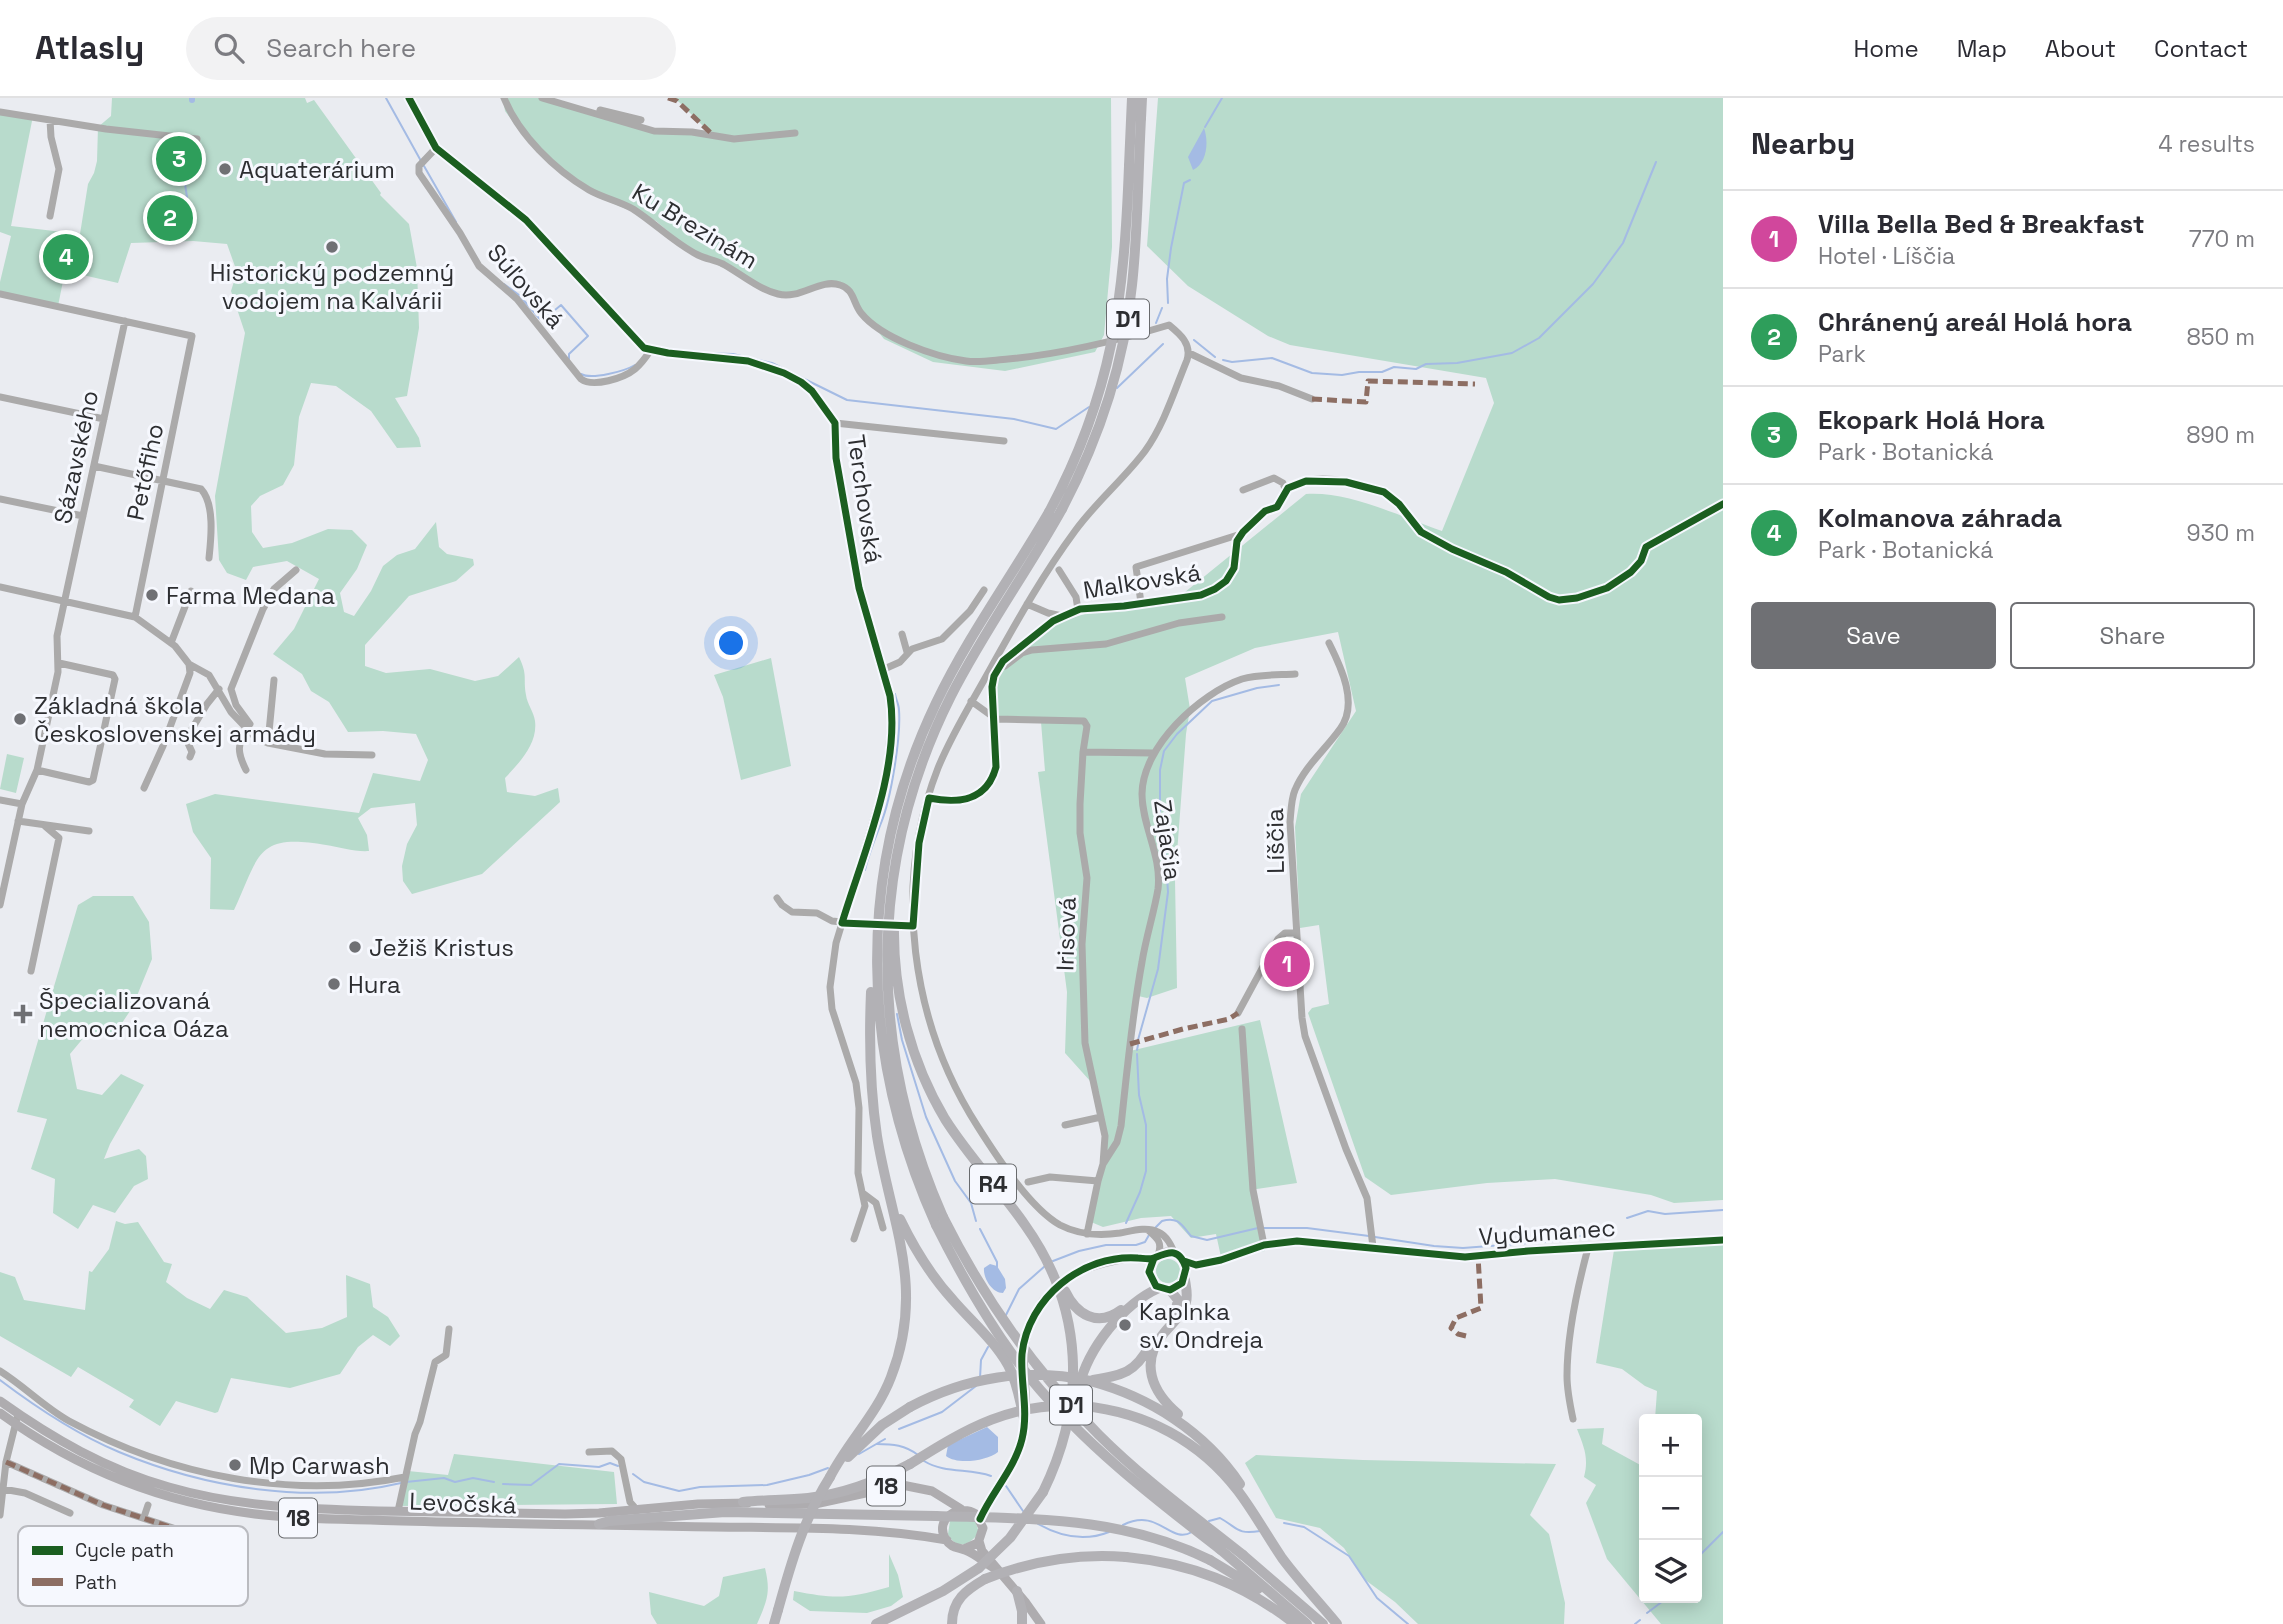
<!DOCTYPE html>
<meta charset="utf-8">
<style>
body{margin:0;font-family:"Space Grotesk",sans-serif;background:#f2f2f3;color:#2b2b33}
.controls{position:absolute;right:21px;bottom:21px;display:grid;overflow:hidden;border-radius:7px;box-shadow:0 4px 18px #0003}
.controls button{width:63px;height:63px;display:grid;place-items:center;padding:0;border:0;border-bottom:2px solid #e1e1e2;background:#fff;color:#2b2b33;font:35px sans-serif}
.you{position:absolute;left:732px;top:546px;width:24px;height:24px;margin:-18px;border:5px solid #fff;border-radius:50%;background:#1a73e8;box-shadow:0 0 0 10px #1a73e833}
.badge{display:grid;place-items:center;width:46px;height:46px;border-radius:50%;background:#6f7074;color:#fff;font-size:23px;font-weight:700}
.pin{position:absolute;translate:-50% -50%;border:4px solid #fff;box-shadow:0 2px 7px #0006}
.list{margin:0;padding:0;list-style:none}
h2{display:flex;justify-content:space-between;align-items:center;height:91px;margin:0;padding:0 28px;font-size:30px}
h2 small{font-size:23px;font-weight:400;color:#7c7c81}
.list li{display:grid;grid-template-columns:46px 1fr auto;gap:21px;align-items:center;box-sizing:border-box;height:98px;padding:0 28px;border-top:2px solid #e1e1e2}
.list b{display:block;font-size:26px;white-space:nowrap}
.list p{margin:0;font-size:23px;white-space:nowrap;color:#7c7c81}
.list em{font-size:23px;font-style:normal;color:#7c7c81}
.actions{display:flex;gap:14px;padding:21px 28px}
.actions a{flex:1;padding:16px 0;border:2px solid #6f7074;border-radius:7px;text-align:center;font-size:24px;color:#6f7074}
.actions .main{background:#6f7074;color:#fff}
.icon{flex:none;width:38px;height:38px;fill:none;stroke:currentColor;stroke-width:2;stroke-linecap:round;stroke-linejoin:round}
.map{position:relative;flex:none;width:1723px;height:1526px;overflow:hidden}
header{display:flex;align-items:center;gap:42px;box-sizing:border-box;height:98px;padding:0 35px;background:#fff;border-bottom:2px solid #e1e1e2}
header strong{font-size:33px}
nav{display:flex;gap:38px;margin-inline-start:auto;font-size:24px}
.search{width:490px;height:63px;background:#f2f2f3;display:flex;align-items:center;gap:18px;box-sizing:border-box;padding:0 24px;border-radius:38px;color:#7c7c81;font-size:26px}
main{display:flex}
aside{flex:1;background:#fff}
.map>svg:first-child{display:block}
</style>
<header>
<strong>Atlasly</strong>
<div class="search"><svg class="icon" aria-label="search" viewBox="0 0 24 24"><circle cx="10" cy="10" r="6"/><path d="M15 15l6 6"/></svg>Search here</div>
<nav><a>Home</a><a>Map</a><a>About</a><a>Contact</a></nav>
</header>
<main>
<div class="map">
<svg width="1723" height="1526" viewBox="0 0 1723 1526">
<rect width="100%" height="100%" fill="#eaecf1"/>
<!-- green -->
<path fill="#b8dbcc" d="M112,0H305L307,5L314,2L381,95L380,97L409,126L417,170L419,230L407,298L395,300L419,340L421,349L397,350L371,313L336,288L311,285L299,319L294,367L283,387L260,398L251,408L252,434L263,450L292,445L328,431L352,432L367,447L357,471L340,495L344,514L354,518L371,493L383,468L397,457L415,451L436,424L439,449L447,456L473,461L474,467L456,483L409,498L365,547V568L386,575L430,571L475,583L498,578L519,559C528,578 523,579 526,597C527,606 534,614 535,623C538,646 519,665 505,680L507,694L535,698L558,690L560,704L482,776L412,796L403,783L402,768L407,746L417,727L415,705L371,710L358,720L367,737L369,753C355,754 339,749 326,747C255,735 260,757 234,812L210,811L211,760L193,734L186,706L215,696L359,715L373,675L420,683L428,662L416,636L383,633L348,634L329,604L311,593L302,576L273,556L294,531L319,481L287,463L253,469L246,482L227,475L219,462L215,398L245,235L231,193L237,174L227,146L193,143L131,145L118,185L65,173L58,208L0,196V184L11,138L0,134V13L33,18L11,128L80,136L88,86L94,75L97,63L98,29L111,18Z
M503,0H543L655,31L708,33L679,4L672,0H1111L1112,149L1104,237L1095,254L1005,273L933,264L884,241L840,186L787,197L758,188L691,153L656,123L602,101L527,43L505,13Z
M1158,0H1723V1102L1674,1105L1651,1097L1555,1081L1487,1085L1391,1097L1365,1079L1308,915L1312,910L1329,906L1319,827L1300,830L1295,729L1301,696L1356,613L1338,534L1255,550L1185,580L1190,611L1186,636L1175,782L1177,890L1147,900L1138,898L1130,953L1260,922L1297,1085L1250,1092L1265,1153L1221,1159L1216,1136L1191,1140L1171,1118L1141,1120L1103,1129L1091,1124L1100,1082L1103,1037L1099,993L1065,955L1067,894L1038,674L1045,673L1041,624L1004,623L998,625L992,599L1001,567L1052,526L1098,512L1174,503L1306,396C1350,393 1401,419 1442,433L1494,305L1486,280L1290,247L1268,238L1188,188L1147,148Z
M771,560L791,668L741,682L723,599L714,577Z
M7,656L24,660L16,695L0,691Z
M93,798H133L149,824L152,861L132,910L116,934L85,938L70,956L77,991L102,997L121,976L144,987L110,1046L104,1061L139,1051L146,1058L148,1081L134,1088L115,1115L93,1107L78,1131L53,1115L55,1081L31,1071L47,1021L17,1014L78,807Z
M116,1123L125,1126L138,1124L164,1164L172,1166L166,1184L187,1200L210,1211L224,1192L247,1199L286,1235L322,1230L347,1219L346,1177L370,1186L373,1209L388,1219L400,1238L390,1248L373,1237L358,1249L340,1276L290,1290L231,1280L218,1314L215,1315L176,1303L160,1328L129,1309L134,1302L78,1269L71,1279L0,1238V1174L15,1179L24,1202L85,1212L89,1173L92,1174L109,1151Z
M1723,1143V1526H1661L1607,1461L1586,1405L1596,1387L1584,1379C1589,1360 1584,1349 1577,1331L1604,1330L1602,1346L1644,1369V1500H1697V1321H1655L1657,1293L1645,1288L1622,1271L1596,1265L1614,1152Z
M1156 1173a12 12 0 1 1 24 0a12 12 0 1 1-24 0Z
M454,1356L614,1374L617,1406L398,1408L408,1373L448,1377Z
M1256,1357L1363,1362L1556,1366L1530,1417L1549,1436L1565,1505L1564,1526H1418L1395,1504L1364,1481L1344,1450L1320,1430L1276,1420L1245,1365Z
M974,1420L979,1434C970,1448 956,1452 948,1436L950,1423Z
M889,1456L898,1477L903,1499L891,1508L867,1515L810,1513L793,1502L794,1493C836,1501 847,1501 889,1489Z
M765,1470C771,1495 767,1503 757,1526H657L651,1516L649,1494L704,1508L719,1498L723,1479Z"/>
<!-- water -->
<path fill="#a4bbe4" d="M1204,30C1209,44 1207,65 1193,72L1188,59Z
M990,1166L997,1168L1005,1181L1006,1190L1003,1195C992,1195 983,1180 984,1170Z
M987,1329L998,1339V1354C987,1363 957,1367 946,1358L948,1347Z"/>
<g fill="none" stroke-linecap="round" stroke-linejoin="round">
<!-- stream -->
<path stroke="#a4bbe4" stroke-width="2" d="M386,0L421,63
M1205,29L1222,0
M424,68L456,124
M184,80L187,99
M504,186L519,197L539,220L543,222L561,207L588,238L569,256V261
M1168,205L1167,181L1171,150L1184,85L1190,82
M1156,225L1162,210
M1194,242L1215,259
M700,255L733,256L772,265L847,302L1014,321L1056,331L1089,309
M1223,262L1232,264L1272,260L1312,275L1342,277L1359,274H1382L1394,269L1416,271L1426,266L1457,265L1512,255L1539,240L1593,186L1623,145L1656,64
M581,276C592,282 625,273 635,267
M1117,290L1163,246
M865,772C869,755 875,741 881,725C891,701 901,639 899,612C899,607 896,602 895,596
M897,916L902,942L926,1019L955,1083L971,1105L976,1123
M1138,942L1158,871L1168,794L1165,749L1160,717V672L1164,653L1177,636L1212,603L1257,590L1279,587
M1137,952L1138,947
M1627,1120L1648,1113L1665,1116L1723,1112
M1126,1125L1140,1094L1146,1073V1027L1139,997L1137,956
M1155,1130L1162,1123C1178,1118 1182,1127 1191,1138L1207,1142L1258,1130
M1263,1130H1307L1369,1138
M980,1131L997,1164V1169
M1375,1139L1434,1148L1463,1150L1567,1142L1593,1134
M1053,1163L1079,1153L1106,1147H1136L1145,1144L1149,1137
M1006,1217L1019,1191L1045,1168
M980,1280L981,1262L988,1249
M0,1282C37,1310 76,1336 119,1354C205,1390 309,1407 401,1385
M899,1331L942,1314L976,1288
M877,1346C893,1346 905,1347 918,1357
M859,1356L885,1341
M924,1363C945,1376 969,1370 991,1378
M633,1376L644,1384L679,1393L700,1389L767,1387L809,1377L828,1370
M406,1384L444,1380L455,1384L473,1380L494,1384
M503,1386L531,1387L559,1366L599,1369L610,1365L618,1368
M1006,1388L1023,1413
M1209,1423L1220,1420C1238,1430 1237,1437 1260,1433
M1284,1425L1304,1429L1349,1458L1377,1500L1408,1526
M1038,1426C1061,1439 1084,1444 1109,1434
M1123,1427C1159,1409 1170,1447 1192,1434
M1697,1460L1723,1434
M1647,1515L1667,1500
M1635,1526L1640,1522"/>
<!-- canal -->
<path stroke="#a4bbe4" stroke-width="6" d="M192,0V2"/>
<!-- minor -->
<path stroke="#abaaaa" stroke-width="7" d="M409,0L436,50L526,122L644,250L668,255L748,263L784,275L801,284L812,293L835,325L836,360L859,490L890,598L892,614L886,680L836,845L830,889L832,911L856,985L859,1010L858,1075L865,1108L854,1141
M504,0C519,37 555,72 589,92C603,100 619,103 633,111C655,125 674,145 698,157C706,161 715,162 723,166C741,176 758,191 778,196C800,202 820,180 840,187C854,191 853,205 861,215C881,240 935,259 966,263C980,265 994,262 1008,261C1063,256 1116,243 1169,227C1180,236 1192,246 1187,262C1175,291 1164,327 1145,353C1124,381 1096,404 1075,433C1044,475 1018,521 993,566C974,601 953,633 938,670C892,787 911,925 978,1029C997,1059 1030,1110 1060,1127C1079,1137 1099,1138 1120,1135C1131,1133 1147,1128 1158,1134C1167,1138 1171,1147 1175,1156
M542,0L654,33L692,34L734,41L795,35
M600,12L641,22
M0,14L106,31L197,41
M436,50L419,68V75L460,135L479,168L517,201L581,281C593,290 624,280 635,271C641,266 646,259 650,253
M50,118L59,71L51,39L50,22
M0,196L192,238L135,519
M1189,255L1241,280L1279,288L1312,301
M0,299L104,321
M835,325L1004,343
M94,368L201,391C215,406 211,441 209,460
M1243,392L1274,380L1283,385L1286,394
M0,401L83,418
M1059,472L1076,499L1078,512
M0,489L135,519L175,548L189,566L190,575L163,648L144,690
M1141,505L1136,469L1241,436
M1027,506L1048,515L1062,518
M902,536L907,554
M171,545L191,493
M1329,545C1341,569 1359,606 1340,631C1325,652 1305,668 1295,692C1291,701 1291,714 1290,724L1302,920L1305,938L1346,1051L1367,1100L1373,1149
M189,566L209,577L231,614L255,639L268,645L325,656L372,657
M1005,568L1022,555L1032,552L1106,546L1179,525L1222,519
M882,572L900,564L912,551L942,541L970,513L984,492
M971,603L996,621L1084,623L1087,628L1083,654L1153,655
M246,630L250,626L236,607L231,591L263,511L274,491L296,472
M257,634L264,637L269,634L274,582
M1083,654L1080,706V735L1087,780L1082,846L1085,945L1105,1038L1103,1066
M190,659L192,654L187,643V639L207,606L219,591
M37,672L89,684L93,682L115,581L113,577L59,565
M246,672C238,656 236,646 247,631
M929,700C959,706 987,703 996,669L992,589C997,567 1009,558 1026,544C1042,531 1059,516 1080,511C1092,508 1106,509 1118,508C1142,507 1191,502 1212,492C1245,477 1227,461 1239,439C1245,429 1256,418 1266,413C1269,411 1273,411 1276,409C1283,404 1284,393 1292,388C1318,373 1376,385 1398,405C1407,413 1413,425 1421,434
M0,702L22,706
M18,723L89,733
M777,800L782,807L792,814L817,815L832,823L861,826
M0,807L22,706L37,672L58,574L57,538L125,223
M31,873L59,740L45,728
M1238,915L1278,841L1285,835H1296
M1242,931L1253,1092L1264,1147
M1065,1027L1101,1019
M1028,1084L1050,1079L1098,1083
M864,1096L876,1105L883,1130
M1148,1132C1157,1140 1163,1144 1158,1157
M1087,1136L1098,1083L1103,1066L1117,1044L1121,1028C1127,973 1132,918 1142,864C1146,839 1154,815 1158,791C1162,758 1142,728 1142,696C1142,649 1200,595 1242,581C1259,576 1278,577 1295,576
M0,1273C24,1288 44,1309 69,1323C171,1378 291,1402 405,1379
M1573,1321C1570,1307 1567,1292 1567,1278C1567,1236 1577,1191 1588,1150
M589,1354L612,1353L621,1361L630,1404L637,1412
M6,1364L103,1407L179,1432L194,1434
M3,1391L25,1395L70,1415
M398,1413L415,1336L420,1324L435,1264L446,1257L449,1231
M0,1417L6,1364L18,1316
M144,1419L148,1407"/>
<!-- major -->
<path stroke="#aeacaf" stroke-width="9" d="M1184,1163L1196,1167L1221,1162L1264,1147L1297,1143L1465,1159L1528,1153L1723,1142
M1077,1174C1093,1167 1109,1163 1126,1160C1134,1158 1145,1164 1153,1160C1159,1158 1161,1154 1168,1154C1192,1155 1190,1186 1170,1192L1156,1188L1149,1174L1154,1160
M0,1303C52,1340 107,1372 169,1389C238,1409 308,1411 379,1413C441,1414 503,1415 565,1416L599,1415L698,1406L748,1405
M0,1315C78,1372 168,1407 264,1417C310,1422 356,1421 402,1423C506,1426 610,1427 714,1429C792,1430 870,1428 947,1442
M769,1407L815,1406L902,1387L932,1393L961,1411
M980,1421C992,1393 1015,1369 1022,1339C1035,1287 1006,1255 1043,1203
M979,1443L982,1453L1026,1505L1041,1526
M964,1451L978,1445L983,1430L976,1416C959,1405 933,1421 946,1442C951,1450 958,1449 965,1452C976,1456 985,1465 994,1470"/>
<!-- highway -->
<path stroke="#b2b1b5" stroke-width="10" d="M1141,20L1142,0
M1129,68L1132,0
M894,829C893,896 911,964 945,1021C969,1059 1000,1091 1025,1127C1084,1210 1087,1304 1043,1394
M943,1119C868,949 867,765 951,598C984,533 1027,474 1062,411
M900,1121C914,1150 931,1178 953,1202C971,1223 994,1242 1008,1267C1018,1285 1020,1305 1025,1324
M936,1127C860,958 855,774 936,605C968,538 1012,478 1049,414
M1170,1192L1178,1202L1175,1215
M1065,1193C1076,1216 1097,1230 1121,1212
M1093,1282C1123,1277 1135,1275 1150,1247
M1090,1283C1150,1299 1205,1334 1240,1386
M1079,1289C1088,1250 1123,1206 1159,1190
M1083,1308C1145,1314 1200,1343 1238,1393C1254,1414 1267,1438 1282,1460C1299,1483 1319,1504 1337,1526
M1178,1316C1152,1294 1139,1264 1164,1235C1172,1225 1183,1217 1186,1204C1188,1196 1186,1189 1185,1182
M848,1359L882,1327L910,1309
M830,1379C848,1344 877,1316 891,1279C926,1189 891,1125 877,1038C870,991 869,941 871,894
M743,1404C764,1402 786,1402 808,1400C844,1396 878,1383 910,1366
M599,1426L609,1423L725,1414L936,1418
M1221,1452L1307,1526
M1243,1457L1323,1526
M1126,1459C1190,1465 1244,1486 1295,1526
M1210,1462L1258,1491
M1017,1493L1022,1513V1526
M774,1526L778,1512
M876,1526L943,1493L979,1470
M952,1526C952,1502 966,1492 985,1481"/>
<!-- minor-bridge -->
<path stroke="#abaaaa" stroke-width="7" d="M861,826L907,828"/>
<!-- major-bridge -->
<path stroke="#aeacaf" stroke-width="9" d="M1043,1203L1055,1190L1077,1174"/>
<!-- highway-bridge -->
<path stroke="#b2b1b5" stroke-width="10" d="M1062,411C1099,341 1124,266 1132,187C1138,132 1138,76 1141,20
M1049,414C1113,295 1124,200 1129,68
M943,1119C984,1201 1034,1272 1099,1337C1143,1381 1194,1418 1243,1457
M936,1127C963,1181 993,1234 1031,1281C1085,1347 1154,1400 1221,1452
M910,1309C966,1279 1028,1269 1090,1283
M910,1366C967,1330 1013,1303 1083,1308
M936,1418C1032,1421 1121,1418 1210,1462
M979,1470L1010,1440L1043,1394
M985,1481C1031,1463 1077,1455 1126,1459
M778,1512C791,1465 804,1420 830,1379"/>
<!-- quiet -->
<path stroke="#8d6e63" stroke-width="5" stroke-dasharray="10 5" stroke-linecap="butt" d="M668,0L677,3L713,37
M1312,301L1366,304L1368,283L1475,286
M1130,946L1183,931L1229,921L1238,915
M1466,1238L1458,1236L1451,1230L1456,1220L1481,1210L1478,1158
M6,1364L103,1407L179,1432L194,1434"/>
<!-- cycleway casing -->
<g stroke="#f6f8fe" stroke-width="11">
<path id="cycleway" d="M409,0L436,50L526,122L644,250L668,255L748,263L784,275L801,284L812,293L835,325L836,360L859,490L890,598C901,670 863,756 842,825L913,828L919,745L929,700C959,706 987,703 996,669L992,589L994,578L1003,563L1053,523L1064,518L1080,511L1124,508L1201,497L1215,491L1226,483L1234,470L1237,443L1243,434L1265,413L1277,409L1288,390L1306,383L1346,384L1384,394L1399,406L1421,434L1452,451L1506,474L1549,499L1559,502L1577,500L1607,490L1631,474L1641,463L1646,449L1723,406
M1184,1163L1196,1167L1221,1162L1264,1147L1297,1143L1465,1159L1528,1153L1723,1142
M980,1421C992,1394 1015,1370 1022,1341C1029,1312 1020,1284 1022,1256C1028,1200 1082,1156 1138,1160C1142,1160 1149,1162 1154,1160C1169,1154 1179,1149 1186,1170L1182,1185L1170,1192L1156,1188L1149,1174L1154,1160"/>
</g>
<!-- cycleway -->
<use href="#cycleway" stroke="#1b5e20" stroke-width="7"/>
</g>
<!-- markers -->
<g fill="#6f7074" stroke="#f6f8fe" stroke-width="2.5">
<circle cx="225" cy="71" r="7"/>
<circle cx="332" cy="149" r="7"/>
<circle cx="152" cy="497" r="7"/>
<circle cx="20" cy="621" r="7"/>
<circle cx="355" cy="849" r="7"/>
<circle cx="334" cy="886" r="7"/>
<path d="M19.5 905.5h7v7h7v7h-7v7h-7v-7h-7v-7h7z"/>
<circle cx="1125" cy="1227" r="7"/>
<circle cx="235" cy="1367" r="7"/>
</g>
<g text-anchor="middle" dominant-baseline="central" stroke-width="6" stroke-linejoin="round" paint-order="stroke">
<!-- shield labels -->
<g fill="#f6f8fe" stroke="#696b6e" stroke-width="2">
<rect x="1107" y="201.5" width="42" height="39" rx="5"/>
<rect x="970" y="1066.5" width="46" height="39" rx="5"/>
<rect x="1050" y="1287.5" width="42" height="39" rx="5"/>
<rect x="867" y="1368.5" width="38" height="39" rx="5"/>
<rect x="279" y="1400.5" width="38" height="39" rx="5"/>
</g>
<g font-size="23" font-weight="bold" fill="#2d2e31">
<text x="1128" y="221">D1</text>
<text x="993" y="1086">R4</text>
<text x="1071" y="1307">D1</text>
<text x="886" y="1388">18</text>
<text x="298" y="1420">18</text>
</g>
<!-- poi labels -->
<g font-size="24" fill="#2d2e31" stroke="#f6f8fe" text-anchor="start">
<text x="239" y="71">Aquaterárium</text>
<text x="332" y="174" text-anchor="middle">Historický podzemný<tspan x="332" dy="28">vodojem na Kalvárii</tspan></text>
<text x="166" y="497">Farma Medana</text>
<text x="34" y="607">Základná škola<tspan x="34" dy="28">Československej armády</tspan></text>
<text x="369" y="849">Ježiš Kristus</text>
<text x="348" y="886">Hura</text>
<text x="39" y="902">Špecializovaná<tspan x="39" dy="28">nemocnica Oáza</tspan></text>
<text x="1139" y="1213">Kaplnka<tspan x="1139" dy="28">sv. Ondreja</tspan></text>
<text x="249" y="1367">Mp Carwash</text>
</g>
<!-- street labels -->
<g font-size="24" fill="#2d2e31" stroke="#f6f8fe">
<text transform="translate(695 128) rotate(31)">Ku Brezinám</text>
<text transform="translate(526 188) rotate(49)">Súľovská</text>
<text transform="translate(76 359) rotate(-78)">Sázavského</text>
<text transform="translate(145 374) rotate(-78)">Petőfiho</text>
<text transform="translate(865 401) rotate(82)">Terchovská</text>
<text transform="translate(1142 483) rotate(-9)">Malkovská</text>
<text transform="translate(1168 742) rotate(82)">Zajačia</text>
<text transform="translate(1275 743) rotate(-91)">Líščia</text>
<text transform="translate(1066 836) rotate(-88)">Irisová</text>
<text transform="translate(1547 1134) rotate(-4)">Vydumanec</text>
<text transform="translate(463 1405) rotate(2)">Levočská</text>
</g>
</g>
<!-- legend -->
<rect x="18" y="1428" width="230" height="80" rx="10" fill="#f6f8fe" stroke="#babbc0" stroke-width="2"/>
<rect x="32" y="1448" width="31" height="9" fill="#1b5e20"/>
<rect x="32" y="1480" width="31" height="8" fill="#8d6e63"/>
<g font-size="19" fill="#2d2e31">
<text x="75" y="1459">Cycle path</text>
<text x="75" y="1491">Path</text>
</g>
</svg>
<div class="controls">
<button>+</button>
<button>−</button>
<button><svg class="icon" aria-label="layers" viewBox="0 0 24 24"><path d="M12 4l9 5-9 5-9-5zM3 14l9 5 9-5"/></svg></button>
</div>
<div class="you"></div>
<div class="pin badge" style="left:1287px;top:866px;background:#d1479c">1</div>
<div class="pin badge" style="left:170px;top:120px;background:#2e9e5b">2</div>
<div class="pin badge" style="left:179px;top:61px;background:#2e9e5b">3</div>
<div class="pin badge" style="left:66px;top:159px;background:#2e9e5b">4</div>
</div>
<aside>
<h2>Nearby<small>4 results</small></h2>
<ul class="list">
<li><span class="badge" style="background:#d1479c">1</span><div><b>Villa Bella Bed &amp; Breakfast</b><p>Hotel · Líščia</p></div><em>770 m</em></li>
<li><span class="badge" style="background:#2e9e5b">2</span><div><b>Chránený areál Holá hora</b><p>Park</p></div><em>850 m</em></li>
<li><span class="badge" style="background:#2e9e5b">3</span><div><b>Ekopark Holá Hora</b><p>Park · Botanická</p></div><em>890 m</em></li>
<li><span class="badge" style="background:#2e9e5b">4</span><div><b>Kolmanova záhrada</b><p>Park · Botanická</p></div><em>930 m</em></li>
</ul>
<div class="actions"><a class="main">Save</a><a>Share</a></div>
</aside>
</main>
